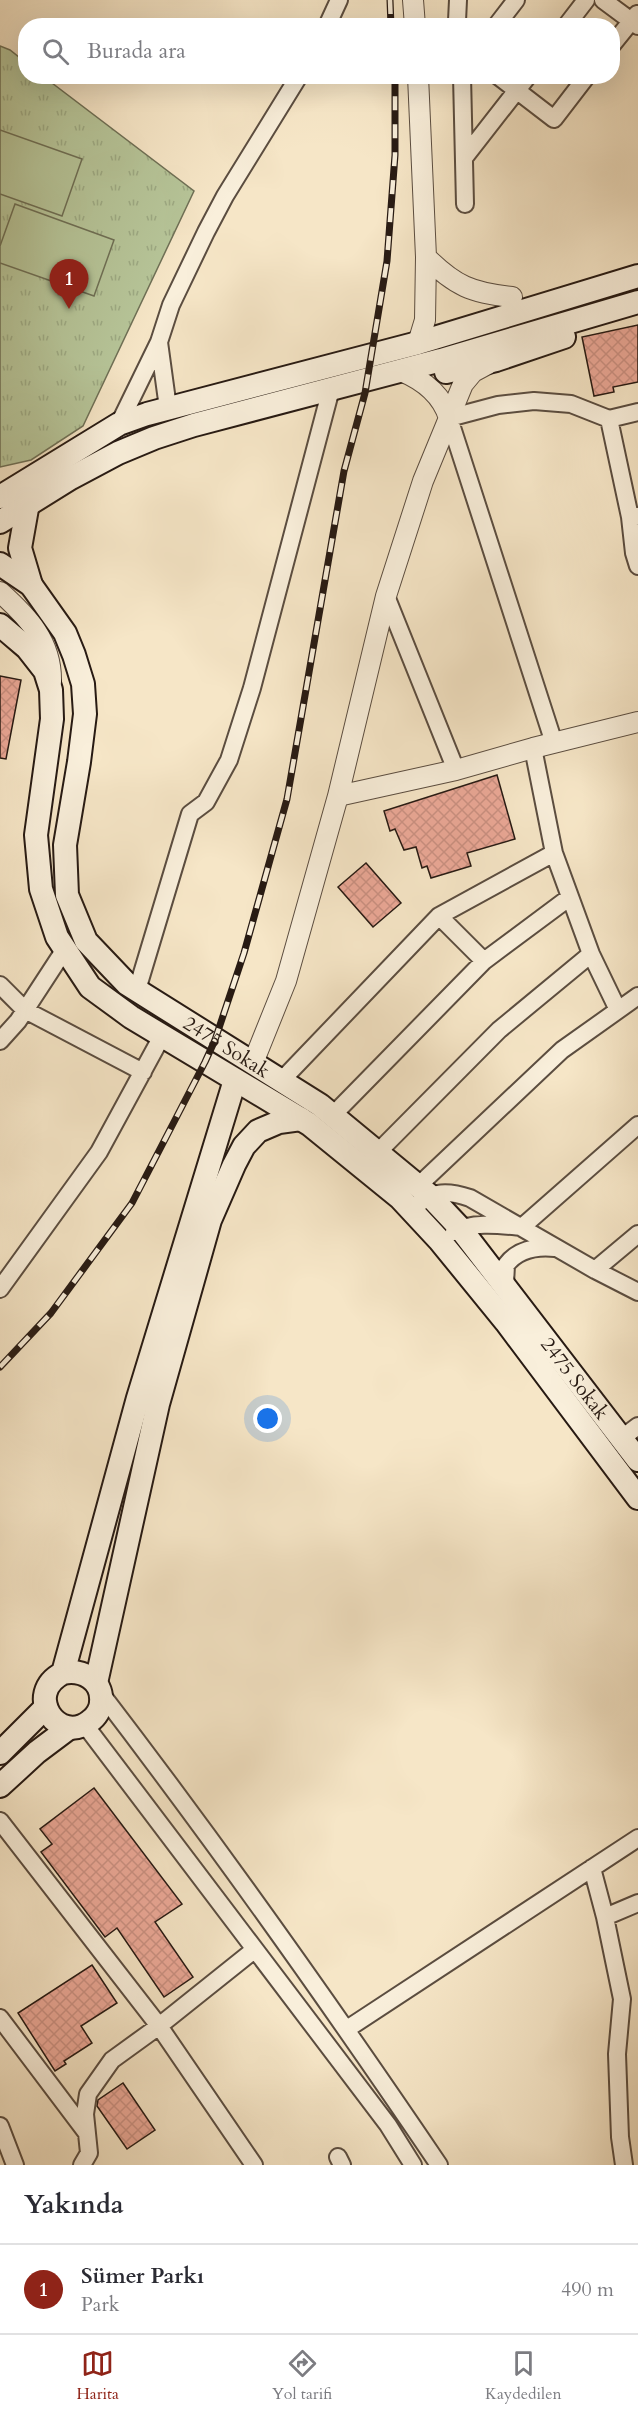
<!DOCTYPE html>
<html lang="tr">
<meta charset="utf-8">
<style>
body{margin:0;font-family:Cardo,serif;background:#f2f2f3;color:#2b2b33}
.you{position:absolute;left:268px;top:1419px;width:21px;height:21px;margin:-15px;border:4px solid #fff;border-radius:50%;background:#1a73e8;box-shadow:0 0 0 9px #1a73e833}
.badge{display:grid;place-items:center;width:39px;height:39px;border-radius:50%;background:#8f2418;color:#fff;font-size:20px;font-weight:700}
.pin{position:absolute;translate:-50% -50px;filter:drop-shadow(0 2px 3px #0008)}
.pin::after{content:'';position:absolute;top:32px;width:21px;height:18px;background:inherit;clip-path:polygon(0 0,100% 0,50% 100%)}
.list{margin:0;padding:0;list-style:none}
h2{display:flex;justify-content:space-between;align-items:center;height:78px;margin:0;padding:0 24px;font-size:26px}
h2 small{font-size:20px;font-weight:400;color:#7c7c81}
.list li{display:grid;grid-template-columns:39px 1fr auto;gap:18px;align-items:center;box-sizing:border-box;height:90px;padding:0 24px;border-top:2px solid #e1e1e2}
.list b{display:block;font-size:22px;white-space:nowrap}
.list p{margin:0;font-size:20px;white-space:nowrap;color:#7c7c81}
.list em{font-size:20px;font-style:normal;color:#7c7c81}
.icon{flex:none;width:33px;height:33px;fill:none;stroke:currentColor;stroke-width:2;stroke-linecap:round;stroke-linejoin:round}
.map{position:relative;flex:none;width:638px;height:2165px;overflow:hidden}
.search{position:absolute;background:#fff;box-shadow:0 6px 24px #0002;left:18px;right:18px;top:18px;height:66px;display:flex;align-items:center;gap:15px;box-sizing:border-box;padding:0 21px;border-radius:24px;color:#7c7c81;font-size:22px}
.sheet{height:168px;background:#fff}
nav{display:flex;justify-content:space-around;align-items:center;box-sizing:border-box;height:84px;border-top:2px solid #e1e1e2;background:#fff;font-size:16px;color:#7c7c81}
nav a{display:grid;justify-items:center;gap:3px}
nav .on{color:#8f2418}
.map>svg:first-child{display:block}
</style>
<div class="map">
<svg width="638" height="2165" viewBox="0 0 638 2165">
<defs>
<pattern id="park-tufts" width="24" height="20" patternUnits="userSpaceOnUse" patternTransform="scale(1.5)"><rect width="24" height="20" fill="#b7c69a"/><path d="M3 7l-1-3M5 7V3M7 7l1-3M15 17l-1-3M17 17v-4M19 17l1-3" fill="none" stroke="#9daa84"/></pattern>
<pattern id="building-cross-hatch" width="8" height="8" patternUnits="userSpaceOnUse" patternTransform="scale(1.5)"><rect width="8" height="8" fill="#eba897"/><path d="M0 0l8 8M0 8l8-8" fill="none" stroke="#ca9081"/></pattern>
</defs>
<rect width="100%" height="100%" fill="#f6e6c7"/>
<filter id="stains"><feTurbulence type="fractalNoise" baseFrequency=".00333" numOctaves="4"/><feColorMatrix values="0 0 0 0 .2 0 0 0 0 .09 0 0 0 0 .02 0 0 0 .5 -.17"/></filter>
<radialGradient id="worn" r=".72"><stop offset=".6" stop-color="#630" stop-opacity="0"/><stop offset="1" stop-color="#630" stop-opacity=".3"/></radialGradient>
<!-- park -->
<path fill="url(#park-tufts)" stroke="#6f7056" stroke-width="1.5" d="M0,46L10,50L25,62L26,76L44,77L194,191L83,426L31,460L0,467Z"/>
<!-- garden -->
<path fill="#b7c69a" stroke="#6f7056" stroke-width="1.5" d="M0,130L82,159L62,216L0,194Z
M15,204L114,240L94,296L0,263V246Z"/>
<!-- building -->
<path fill="url(#building-cross-hatch)" stroke="#271a13" stroke-width="1.5" d="M638,325V382L613,387L614,392L594,396L582,337Z
M0,676L21,680L6,759L0,758Z
M497,775L515,839L467,853L471,866L431,878L427,866L422,868L416,847L404,850L395,829L390,831L384,811Z
M366,863L401,903L373,927L338,887Z
M94,1788L182,1904L155,1922L193,1977L164,1997L117,1928L105,1937L41,1852L52,1844L40,1829Z
M92,1965L117,2003L81,2026L92,2043L64,2061L66,2064L55,2071L18,2013Z
M123,2083L155,2130L127,2149L97,2106L98,2100Z"/>
<g fill="none" stroke-linecap="round" stroke-linejoin="round">
<!-- minor casing -->
<g stroke="#5b4d40" stroke-width="20">
<path id="minor" d="M603,0L638,26
M457,21L458,0
M327,26L339,0
M496,26L516,0
M566,26L586,0
M612,45L637,14
M462,76L465,204
M498,76L554,119L587,76
M464,158L528,76
M159,342L168,408
M609,419L630,517
M119,424L159,342L171,305L206,232L225,196L299,76
M638,516L630,517L634,553L638,566
M386,596L456,770
M554,743L449,418L498,405L534,401L571,404L609,419L638,412
M533,748L554,853L591,954L618,1010
M439,916L484,961
M0,985L25,1010L143,1072
M137,990L190,814L206,802L229,760L252,688L331,389
M0,1041L18,1021L65,949
M281,1081L439,916L554,853
M333,1115L484,961L570,897
M378,1152L499,1030L591,954
M418,1186L562,1050L638,996
M412,1209C432,1192 443,1189 470,1198L595,1270L638,1292
M454,1232C472,1221 501,1225 522,1227L638,1125
M595,1270L638,1234
M505,1284L506,1265C518,1249 536,1246 555,1248
M0,1289L99,1152L162,1036
M622,1438L638,1426
M100,1692C218,1846 330,2004 439,2165
M85,1725L388,2125L413,2165
M0,1821L159,2026L254,2165
M592,1868L605,1917L622,1999L617,2054L620,2137L624,2165
M605,1917L638,1903
M0,2018L86,2132
M347,2029L638,1838
M0,2126L15,2165
M338,2157L342,2165
M82,2165L89,2153L85,2114L88,2094L112,2060L159,2026L254,1950"/>
</g>
<!-- tertiary casing -->
<g stroke="#5b4d40" stroke-width="22">
<path id="tertiary" d="M413,0L415,26
M418,76L426,257L425,320L418,343
M426,257C455,286 472,293 512,297
M401,371C423,380 442,395 449,418
M0,592C28,617 52,642 51,682
M338,796L456,770L533,748L638,722
M253,1063L286,981L338,796L386,596L423,481L463,384L473,372L488,364"/>
</g>
<!-- secondary casing -->
<g stroke="#271a13" stroke-width="26">
<g id="secondary">
<path d="M446,372L496,360L564,337"/>
<path d="M0,497L119,424L147,414L418,343L638,276"/>
<path d="M28,503L20,548L31,585"/>
<path d="M0,522L71,478L118,453L154,438L194,425L441,360L638,302"/>
<path id="s1" d="M0,564L31,585L65,633L74,655L83,684L85,714L79,762L65,845L67,895L86,941L127,984L320,1105L429,1195L460,1228L638,1460"/>
<path d="M0,625L27,648L45,671L51,690L52,719L36,835L41,889L57,937L90,987L131,1017L309,1124L400,1198L440,1241L506,1322L638,1498"/>
<path d="M63,1673C82,1669 103,1680 101,1702C101,1709 96,1717 90,1721C59,1746 22,1694 63,1673L138,1398L235,1080"/>
<path d="M96,1683L158,1404L210,1220L234,1165L244,1146L258,1131L279,1122L301,1119"/>
<path d="M0,1753L46,1707"/>
<path d="M0,1786L37,1752L69,1728"/>
</g>
</g>
<!-- minor -->
<use href="#minor" stroke="#f9efdb" stroke-width="16"/>
<!-- tertiary -->
<use href="#tertiary" stroke="#f9efdb" stroke-width="20"/>
<!-- secondary -->
<use href="#secondary" stroke="#f9efdb" stroke-width="22"/>
<!-- rail casing -->
<g stroke="#271a13" stroke-width="7">
<path id="rail" d="M390,0L391,26
M0,1367L51,1313L132,1203L205,1062L215,1040L244,953L287,799L344,471L365,393L387,261L395,155V76"/>
</g>
<!-- rail -->
<use href="#rail" stroke="#f9efdb" stroke-width="4.5" stroke-dasharray="14" stroke-linecap="butt"/>
</g>
<g text-anchor="middle" dominant-baseline="central" stroke-width="5" stroke-linejoin="round" paint-order="stroke">
<!-- street labels -->
<g font-size="20" fill="#271a13" stroke="#f9efdb">
<text stroke="none"><textPath href="#s1" startOffset="590">2475 Sokak</textPath></text>
<text stroke="none"><textPath href="#s1" startOffset="1076">2475 Sokak</textPath></text>
</g>
</g>
<rect width="100%" height="100%" filter="url(#stains)"/>
<rect width="100%" height="100%" fill="url(#worn)"/>
</svg>
<div class="you"></div>
<div class="pin badge" style="left:69px;top:309px">1</div>
<div class="search"><svg class="icon" aria-label="search" viewBox="0 0 24 24"><circle cx="10" cy="10" r="6"/><path d="M15 15l6 6"/></svg>Burada ara</div>
</div>
<section class="sheet">
<h2>Yakında<small></small></h2>
<ul class="list">
<li><span class="badge">1</span><div><b>Sümer Parkı</b><p>Park</p></div><em>490 m</em></li>
</ul>
</section>
<nav>
<a class="on"><svg class="icon" aria-label="map" viewBox="0 0 24 24"><path d="M3 6l6-2 6 2 6-2v14l-6 2-6-2-6 2zM9 4v14M15 6v14"/></svg>Harita</a>
<a><svg class="icon" aria-label="directions" viewBox="0 0 24 24"><path d="M12 3l9 9-9 9-9-9zM9 14v-3h6M13 9l2 2-2 2"/></svg>Yol tarifi</a>
<a><svg class="icon" aria-label="saved" viewBox="0 0 24 24"><path d="M7 4h10v16l-5-4-5 4z"/></svg>Kaydedilen</a>
</nav>
